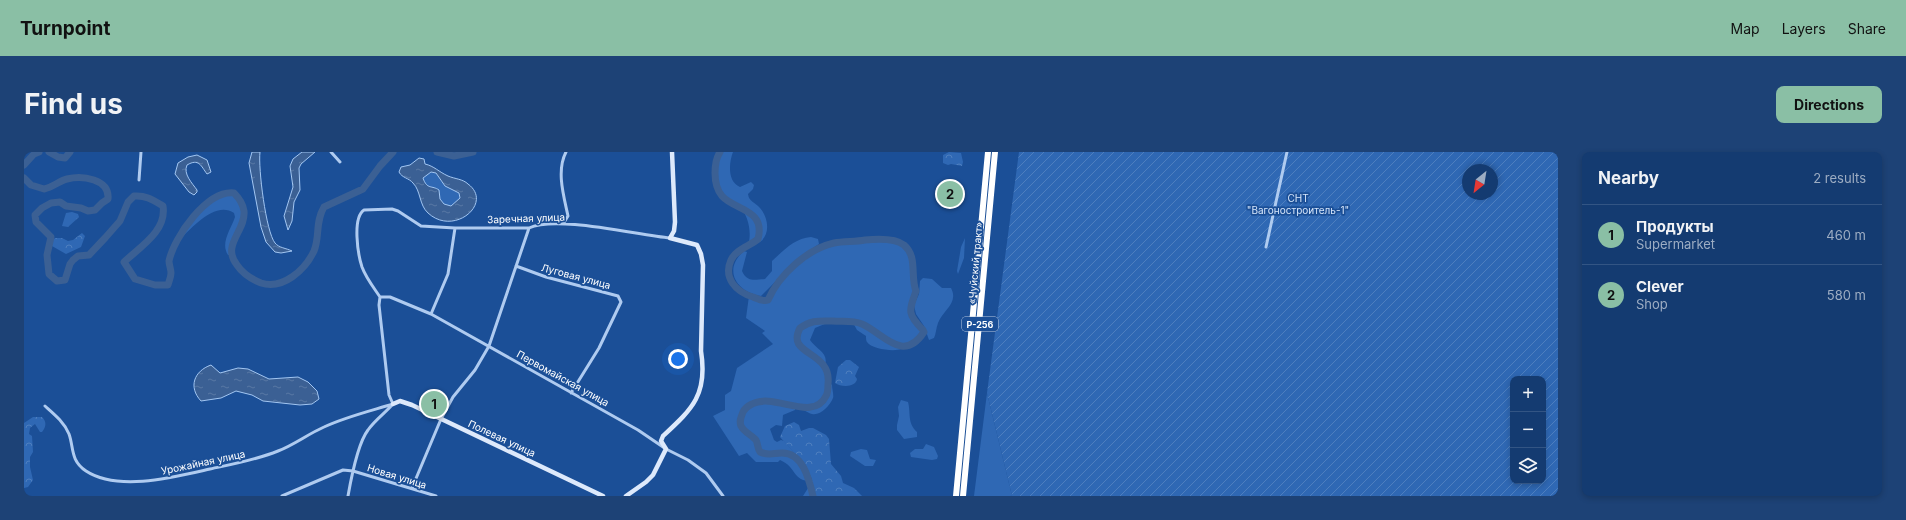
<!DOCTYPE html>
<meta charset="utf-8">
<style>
body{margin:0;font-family:Inter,sans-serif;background:#1d4276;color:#f1f3f6}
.controls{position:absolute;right:12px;bottom:12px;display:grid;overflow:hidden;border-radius:8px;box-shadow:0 2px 6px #0003}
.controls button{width:36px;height:36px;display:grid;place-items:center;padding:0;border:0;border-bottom:1px solid #335584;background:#143b71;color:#f1f3f6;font:20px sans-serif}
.compass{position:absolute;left:1438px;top:12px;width:36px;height:36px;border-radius:50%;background:#143b71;box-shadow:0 2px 6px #0003;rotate:210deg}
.you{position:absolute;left:654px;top:207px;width:14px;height:14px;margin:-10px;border:3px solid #fff;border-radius:50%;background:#1a73e8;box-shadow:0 0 0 6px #1a73e833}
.badge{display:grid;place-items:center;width:26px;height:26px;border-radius:50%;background:#8abfa5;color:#111;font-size:13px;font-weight:700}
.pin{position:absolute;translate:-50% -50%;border:2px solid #fff;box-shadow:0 1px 4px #0006}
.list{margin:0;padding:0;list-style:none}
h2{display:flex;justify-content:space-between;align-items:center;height:52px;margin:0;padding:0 16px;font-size:17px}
h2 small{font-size:13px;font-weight:400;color:#9dadc3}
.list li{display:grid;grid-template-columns:26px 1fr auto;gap:12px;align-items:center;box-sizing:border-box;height:60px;padding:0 16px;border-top:1px solid #335584}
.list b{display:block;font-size:15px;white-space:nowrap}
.list p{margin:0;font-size:13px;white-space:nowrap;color:#9dadc3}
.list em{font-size:13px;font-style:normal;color:#9dadc3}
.icon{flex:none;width:22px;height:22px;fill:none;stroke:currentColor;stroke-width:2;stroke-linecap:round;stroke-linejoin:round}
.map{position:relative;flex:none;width:1534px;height:344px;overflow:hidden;border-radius:8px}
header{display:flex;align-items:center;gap:24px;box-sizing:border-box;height:56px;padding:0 20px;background:#8abfa5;color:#111}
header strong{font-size:19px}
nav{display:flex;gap:22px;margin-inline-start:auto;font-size:14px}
.intro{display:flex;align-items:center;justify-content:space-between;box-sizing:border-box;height:96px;padding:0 24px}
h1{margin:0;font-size:28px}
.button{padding:10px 18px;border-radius:8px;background:#8abfa5;color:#111;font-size:14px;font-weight:700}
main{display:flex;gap:24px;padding:0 24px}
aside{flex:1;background:#143b71;border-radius:8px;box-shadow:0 2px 6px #0003}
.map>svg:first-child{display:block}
</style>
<header>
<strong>Turnpoint</strong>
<nav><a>Map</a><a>Layers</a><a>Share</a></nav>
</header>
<div class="intro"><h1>Find us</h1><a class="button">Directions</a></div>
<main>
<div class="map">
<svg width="1534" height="344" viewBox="0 0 1534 344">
<defs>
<pattern id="forest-crowns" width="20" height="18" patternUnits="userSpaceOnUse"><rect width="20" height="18" fill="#2f68b4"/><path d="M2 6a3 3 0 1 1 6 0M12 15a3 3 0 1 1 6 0" fill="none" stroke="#4e7fbf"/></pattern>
<pattern id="garden-furrows" width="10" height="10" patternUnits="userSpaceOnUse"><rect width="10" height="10" fill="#2f68b4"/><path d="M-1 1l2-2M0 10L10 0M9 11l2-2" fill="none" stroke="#4e7fbf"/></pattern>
<pattern id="water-ripples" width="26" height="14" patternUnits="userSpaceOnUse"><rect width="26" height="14" fill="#3b6094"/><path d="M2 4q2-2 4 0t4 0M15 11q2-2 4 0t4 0" fill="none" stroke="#5878a4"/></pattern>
</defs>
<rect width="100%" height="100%" fill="#1b4f97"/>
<!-- grass -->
<path fill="#2f68b4" d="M696,0H709C705,10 703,30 716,35L727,30L730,33L729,37L724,42C725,50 731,50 736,56C744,65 747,82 736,90C733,92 727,93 724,94C728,81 725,63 714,53C710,49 702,49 698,44C689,34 688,10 696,0Z
M407,20L412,21L418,30L435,41L436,46L427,54L420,52L416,47L415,38C407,36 401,34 399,26Z
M203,40L210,41C230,62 210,79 207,103H204C196,91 207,77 211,65L210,61C191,48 167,77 154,89C168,64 178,54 203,40Z
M787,85L794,87L795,92L777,104L737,144C713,140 698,118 720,99L723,100L718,119C723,130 730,128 741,127L748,119V109C760,98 771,86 787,85Z
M941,86L940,106L934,122L933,119L937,95Z
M851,87C869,89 890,90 889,114C889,124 888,130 892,139L886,158L888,167L900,180C895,189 886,193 877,197C870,200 847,197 843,190C842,189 842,186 842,184L833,178L828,169H808L791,176L786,188C792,197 805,201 801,213L805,221V230L808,233C808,237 810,243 809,246C806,254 796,264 788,262C783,261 778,256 771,254V258L759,263L758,274L752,273L746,277L750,288L753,290L757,288L760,289L781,313L787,329C768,329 773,315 756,308L754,310H732L723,301L715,304L689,264L701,258V243L707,239L713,216L749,192L738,181L741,179L722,166L725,144L738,148H744C754,125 786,96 811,91C824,88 838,89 851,87Z
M899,126L908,127L918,136H927C935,151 919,158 914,171C912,176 912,182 910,186L905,188L900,174L892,162L890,153L895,142L896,129Z
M963,241L988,344H950Z
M877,248L884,250C887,261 883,271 893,280V285L880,287L873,278V273L875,264L874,255Z
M902,292L910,295L914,304L913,307L908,308L887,305L886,301L891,297H899Z
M837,297L843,298L846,307L852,308L849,314H841L826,304L827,300Z
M786,333H788L791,344H779Z"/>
<!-- forest -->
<path fill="url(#forest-crowns)" d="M925,0L937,1L939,10L938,14L927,12L924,13L919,11V3Z
M48,60L54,62L55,65L44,75L38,74L42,61Z
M58,81L61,84L57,95L42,102L28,94V89L31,86H38L44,89L49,88Z
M822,208H826L835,215L831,224L833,227C831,236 817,235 811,231L814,215Z
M9,265H18C23,270 22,275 18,280H16L11,272L6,276L5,282L8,284L9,300L6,305V315L9,328L4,335L0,336V271Z
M770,270L775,273L777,279L785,276H789L802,283L805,287L807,312L817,324L819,331L830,336L838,344H791L787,325L781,313L756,285L761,274Z"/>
<!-- garden -->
<path fill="url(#garden-furrows)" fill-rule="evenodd" d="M995,0H1534V344H988L963,241ZM1444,18H1468V42H1444ZM1489,227H1519V329H1489Z"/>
<!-- water -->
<path fill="url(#water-ripples)" stroke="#a2c6f2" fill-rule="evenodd" d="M228,0H236C234,16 242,80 251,91C255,96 262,96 268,99L257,101L251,100L242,90L237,75L225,11Z
M278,0H291L277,12L275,16L276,38L270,50L268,69L264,78L260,64L269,35L266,14L269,7Z
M173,3L183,8L187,20L183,22C177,14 175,6 163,13C159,22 168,31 173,38V40L170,43L165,40L151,22L154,11L164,5Z
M395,6L400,7L401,12C410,14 415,20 424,24C431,27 439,27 444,32C470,51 430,85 404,61C395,53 397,39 389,31C385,26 378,26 375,20L377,15L386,13ZM407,20L412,21L421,34L435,41L436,46L427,54L420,52L416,47L415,38C408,33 403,38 399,26Z
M187,213L196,221L214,216L224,217L245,227L274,225L284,230L293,239L295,247L288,252L276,253L239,249L228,243L212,239L197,246L177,249C164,235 170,219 187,213Z"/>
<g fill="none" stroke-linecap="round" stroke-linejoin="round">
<!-- river -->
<path stroke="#3b6094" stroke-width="7" d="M25,0L34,5L41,6L46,0
M413,0L430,4L449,0
M696,0C692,6 691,14 691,21C691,29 693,38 698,44C710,58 742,57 734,87C726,94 712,97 707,108C699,126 712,140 729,145C734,147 739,150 744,148C755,123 783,97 810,91C820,89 831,90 841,88C851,87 871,86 880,93C894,105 886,124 892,139C885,159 883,162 899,178L900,180C879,212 859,181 838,172C828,168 818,170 808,169C795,169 787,168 776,176C761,204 808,198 804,232C804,236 804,241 802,244C789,271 750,240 728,252C724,254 721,256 719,260C717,265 715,269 717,274C720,280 726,282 731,287C734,289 733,296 736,300C744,304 750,301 758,301C779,301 785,327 789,344
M0,13L10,2L15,0
M0,26L7,33L20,37C29,35 35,29 43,27C58,23 86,27 84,47L78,51L71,58L64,59L57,56L42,54L36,50L27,51L18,56L11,63L12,70L27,85L23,103L25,122L33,129L41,128L46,112L49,108L54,104L65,103L81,86L96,69L104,50L110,44C122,43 129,48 139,54C143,79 116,95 100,110L111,127L131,133H144C145,129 147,125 147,121C147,117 145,113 145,109C150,85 183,38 210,41C215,46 219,51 220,59C222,79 197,93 213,113C219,122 227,127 237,131C259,138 281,118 290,99C296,85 291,70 300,55L339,37L356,14L369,0"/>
<!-- street -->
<path stroke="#afcbf0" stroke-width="3" d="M307,0L316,10
M115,28L117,0
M539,72L544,64C540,45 532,19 542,0
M1242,95L1263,0
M492,114L522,125L594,144L597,150L575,196L547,241
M356,145H366L407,162L614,278L642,297L664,308L682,321L699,344
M407,162L424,122L431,76
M369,252L365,243L355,153L356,145C350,136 342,126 338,115C334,103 328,66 340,58L368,57L374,59L397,74L431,76H505C532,63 613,83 646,86
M21,254C30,262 40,270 45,282C50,296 46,308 62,319C94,340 151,325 186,317C209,312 232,308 254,299C270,293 284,282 300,275C321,265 346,259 369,252
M388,336L417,267L429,245L451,218L465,194L505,76
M258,344L319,318L329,319L412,344
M324,344C327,327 334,291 344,278C351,268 360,262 368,253"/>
<!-- secondary -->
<path stroke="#dde9fb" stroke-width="4.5" d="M369,252L376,249L388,253L579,344
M602,344L622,330L629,323L642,297L637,289L639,284C668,257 684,243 677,199L679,113L677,102L673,93L646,86L650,79L651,70L648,0"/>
<!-- highway -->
<path stroke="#fff" stroke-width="6" d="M932,344L964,0
M939,344L971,0"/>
</g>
<g text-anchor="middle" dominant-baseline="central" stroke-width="3.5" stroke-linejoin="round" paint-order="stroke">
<!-- shield labels -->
<rect fill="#1b4f97" stroke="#bbcae0" stroke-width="1" x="938" y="165" width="36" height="14" rx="3"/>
<g font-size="9" font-weight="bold" fill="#fff">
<text x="956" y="172">Р-256</text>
</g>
<!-- park labels -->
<g font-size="10" fill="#d6e6fb" stroke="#1b4f97">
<text x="1274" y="46">СНТ<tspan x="1274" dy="12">"Вагоностроитель-1"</tspan></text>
</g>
<!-- street labels -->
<g font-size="10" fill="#fff" stroke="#1b4f97">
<text transform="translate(502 66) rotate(-2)">Заречная улица</text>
<text transform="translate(951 111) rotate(-85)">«Чуйский тракт»</text>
<text transform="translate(552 124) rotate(15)">Луговая улица</text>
<text transform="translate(539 226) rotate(29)">Первомайская улица</text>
<text transform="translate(478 286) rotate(25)">Полевая улица</text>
<text transform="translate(179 310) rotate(-12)">Урожайная улица</text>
<text transform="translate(373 324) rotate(17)">Новая улица</text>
</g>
</g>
</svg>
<div class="controls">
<button>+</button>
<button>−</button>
<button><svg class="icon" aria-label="layers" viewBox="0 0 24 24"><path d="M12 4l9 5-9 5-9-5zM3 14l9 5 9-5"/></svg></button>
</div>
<svg class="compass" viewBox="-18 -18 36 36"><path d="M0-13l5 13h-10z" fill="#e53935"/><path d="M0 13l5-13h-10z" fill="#9dadc3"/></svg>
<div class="you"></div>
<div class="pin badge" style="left:410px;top:252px">1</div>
<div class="pin badge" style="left:926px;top:42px">2</div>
</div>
<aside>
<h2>Nearby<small>2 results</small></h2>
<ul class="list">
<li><span class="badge">1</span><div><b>Продукты</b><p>Supermarket</p></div><em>460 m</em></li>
<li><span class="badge">2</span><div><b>Clever</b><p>Shop</p></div><em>580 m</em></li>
</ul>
</aside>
</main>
